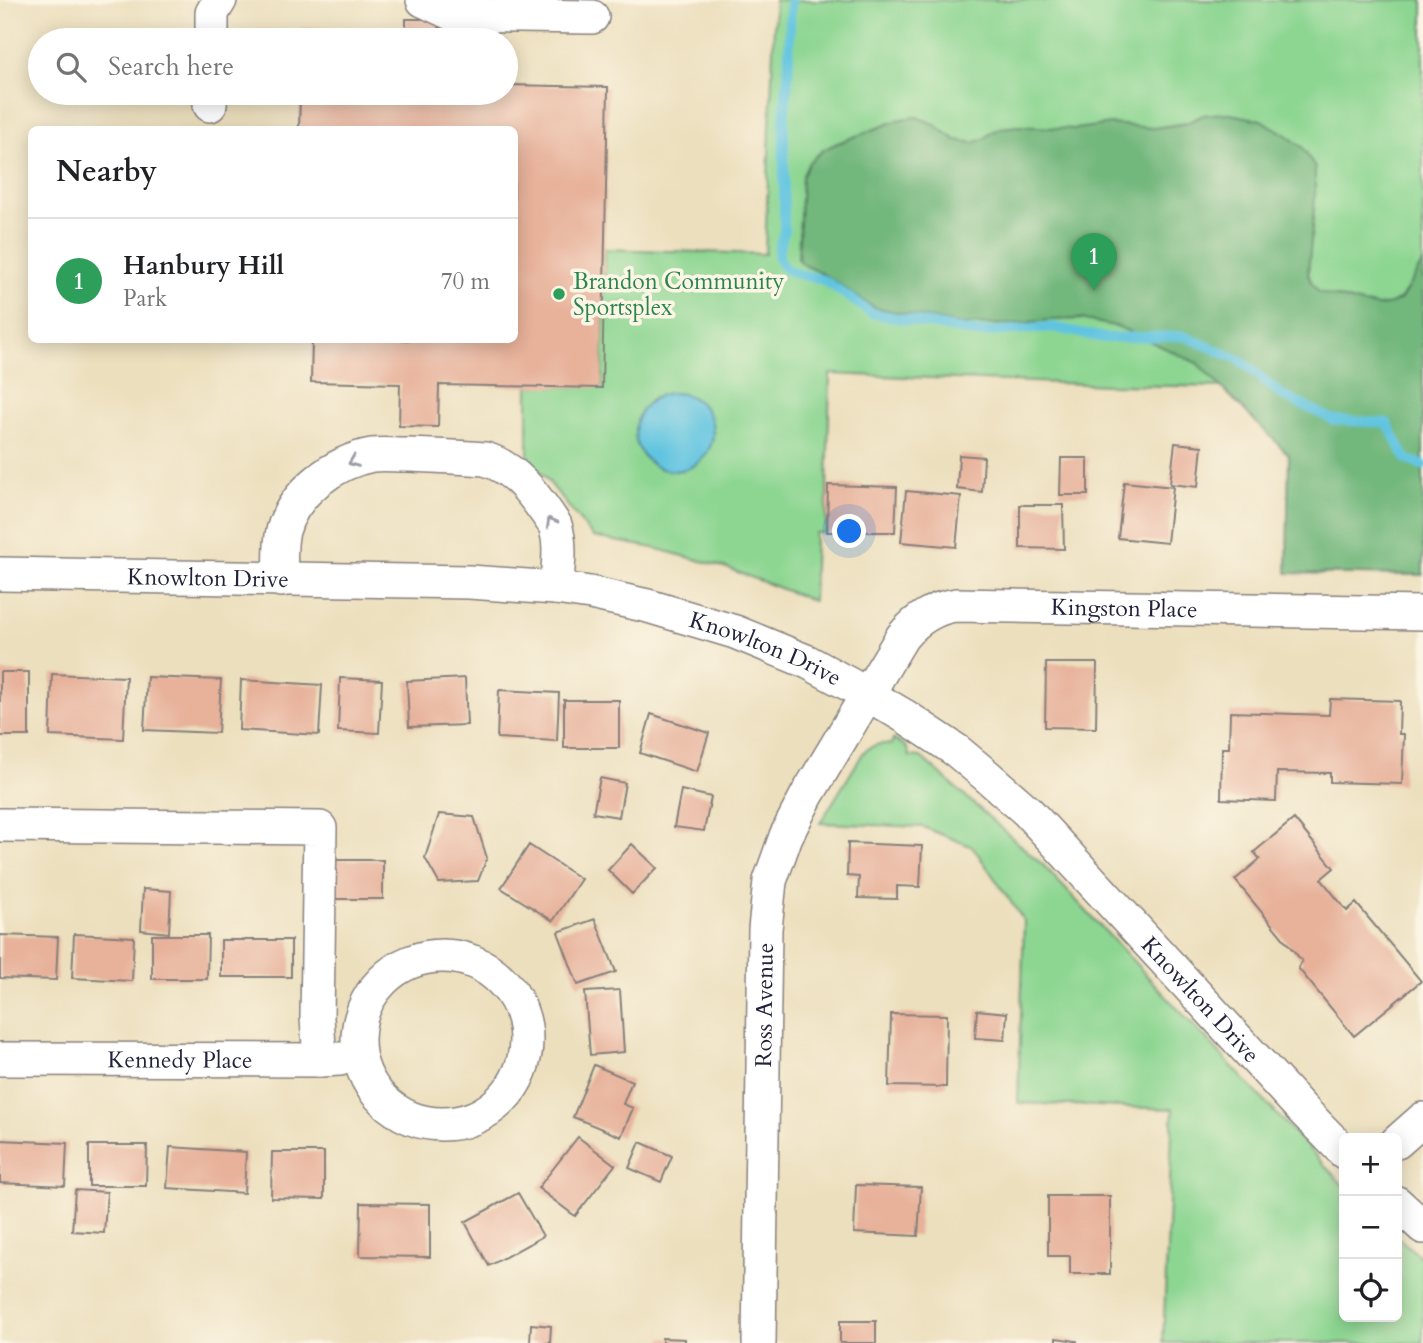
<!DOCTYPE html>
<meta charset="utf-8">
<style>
body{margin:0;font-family:Cardo,serif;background:#f6f6f6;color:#202124}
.controls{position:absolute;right:21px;bottom:21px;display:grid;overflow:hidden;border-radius:10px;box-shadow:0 4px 18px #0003}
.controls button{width:63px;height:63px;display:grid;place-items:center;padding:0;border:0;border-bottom:2px solid #e0e0e0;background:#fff;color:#202124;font:35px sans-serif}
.you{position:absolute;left:850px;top:532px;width:24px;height:24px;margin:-18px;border:5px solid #fff;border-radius:50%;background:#1a73e8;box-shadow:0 0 0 10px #1a73e833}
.badge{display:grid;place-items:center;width:46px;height:46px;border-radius:50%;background:#d1495b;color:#fff;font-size:23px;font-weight:700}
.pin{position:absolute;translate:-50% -58px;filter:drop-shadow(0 2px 4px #0008)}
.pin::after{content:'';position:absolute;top:37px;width:24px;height:21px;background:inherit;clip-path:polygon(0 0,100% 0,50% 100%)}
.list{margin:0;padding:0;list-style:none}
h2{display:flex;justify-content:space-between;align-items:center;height:91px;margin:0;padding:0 28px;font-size:30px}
h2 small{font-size:23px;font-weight:400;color:#757577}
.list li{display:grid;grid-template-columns:46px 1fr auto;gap:21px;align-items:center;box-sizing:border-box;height:126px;padding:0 28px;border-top:2px solid #e0e0e0}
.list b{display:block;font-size:26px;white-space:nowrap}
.list p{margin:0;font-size:23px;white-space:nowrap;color:#757577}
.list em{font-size:23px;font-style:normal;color:#757577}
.icon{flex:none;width:38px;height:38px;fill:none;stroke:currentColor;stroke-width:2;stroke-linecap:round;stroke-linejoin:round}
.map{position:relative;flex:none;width:1423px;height:1343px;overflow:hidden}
.search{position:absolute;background:#fff;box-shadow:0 4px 18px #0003;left:28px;top:28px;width:490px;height:77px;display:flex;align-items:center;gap:18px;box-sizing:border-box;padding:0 24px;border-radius:38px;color:#757577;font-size:26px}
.panel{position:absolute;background:#fff;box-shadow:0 4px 18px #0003;left:28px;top:126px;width:490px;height:217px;border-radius:10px}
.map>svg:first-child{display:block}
</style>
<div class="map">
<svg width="1423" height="1343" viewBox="0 0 1423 1343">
<rect width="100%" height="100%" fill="#fcf5e5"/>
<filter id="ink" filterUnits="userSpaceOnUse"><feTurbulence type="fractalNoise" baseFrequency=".0143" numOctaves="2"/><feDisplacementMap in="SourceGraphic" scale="14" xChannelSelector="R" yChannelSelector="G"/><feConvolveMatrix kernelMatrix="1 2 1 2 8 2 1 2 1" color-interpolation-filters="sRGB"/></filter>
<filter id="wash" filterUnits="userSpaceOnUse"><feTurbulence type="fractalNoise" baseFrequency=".00686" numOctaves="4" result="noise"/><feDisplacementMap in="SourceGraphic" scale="28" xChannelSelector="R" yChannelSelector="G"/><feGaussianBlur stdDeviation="1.57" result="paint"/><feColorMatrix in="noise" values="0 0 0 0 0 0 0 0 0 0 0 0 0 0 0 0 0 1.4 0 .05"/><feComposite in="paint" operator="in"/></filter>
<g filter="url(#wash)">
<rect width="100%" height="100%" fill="#ecdfbd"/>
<!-- green -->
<path fill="#8dd692" stroke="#587c66" stroke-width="2" d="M775,0H1423V575L1287,573L1290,388L1109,385L830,374L826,533H815L813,601L727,568L654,548L593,537L528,456V386L602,387L605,249L765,254Z
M893,739C902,744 908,745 909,756L921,757L1044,866L1344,1186V1317H1397V1237L1423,1259V1343H1163L1173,1109L1018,1103L1024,921L973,847L923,827L820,823L864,752C872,745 880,742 891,745Z"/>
<!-- forest -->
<path fill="#72b77c" stroke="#4a6c5c" stroke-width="2" d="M1225,113L1261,120L1285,134L1303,148L1315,168V196L1308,274L1312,283L1319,292L1362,304L1378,306L1391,304L1401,299L1423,262V575L1287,573L1289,455L1197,363L1119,327L1080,319L1050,320L1012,324L961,325L876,308C854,298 838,281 817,271C810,267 803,267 798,259L802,177L809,162L823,150L835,144L901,119L916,117L932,123L956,140L974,143L984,139L992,132L1001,128L1018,126L1075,129L1111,124L1153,128L1187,123L1203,115Z"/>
<!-- water -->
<path fill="#61c4e0" stroke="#42738e" stroke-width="2" d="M635 432a39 39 0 1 1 78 0a39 39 0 1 1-78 0Z"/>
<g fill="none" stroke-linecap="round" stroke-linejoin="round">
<!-- stream -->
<path stroke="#61c4e0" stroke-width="10" d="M791,0L788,79L784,119V231C783,237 780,243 779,248C774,278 808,273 826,281L871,313L977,333L1052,327L1104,338L1184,336L1240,360L1283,396L1334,420L1387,423L1406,459L1423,465"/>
</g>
<g id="blocks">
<!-- building -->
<path fill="#e7b19a" d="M406,19H439V34H464V40H301V28L406,31Z
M506,85L608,87L602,388L439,385L438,427L399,426L400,384L311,382L312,340H514V130H299L300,93H506Z
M1175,443L1202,446L1198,487L1170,484Z
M959,455L984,457L982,492L957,489Z
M1061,458H1088V495H1060Z
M1124,482L1173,487L1167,543L1118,538Z
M828,485L897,487L895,532H827Z
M906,491L961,496L956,547L901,542Z
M1020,505H1063L1064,549L1020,548Z
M1046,663H1097L1096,728L1045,727Z
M0,672H29V736H0Z
M52,674L126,677L123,739L50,736Z
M147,677L221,680L218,733L144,730Z
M340,678L382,680L379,733L338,731Z
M465,678L467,725L409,727L407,681Z
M241,680L322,685L319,735L239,730Z
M499,690L559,693L557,741L497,738Z
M1330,699L1400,701L1399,734H1404L1402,784L1330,782V773L1277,772L1276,801L1221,799L1222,748H1229L1230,712L1329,715Z
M564,700H619V748H564Z
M651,714L709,733L697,772L640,753Z
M600,778L625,783L619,817L593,813Z
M681,790L711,797L704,831L674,827Z
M439,814L474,817L487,858L478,881L439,883L425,858Z
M1294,819L1334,868L1321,879L1347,911L1356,903L1421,981L1354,1036L1298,968L1302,961L1235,880L1260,859L1254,852Z
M848,843L922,846L920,887L897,886V899L858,898L859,877L847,876Z
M632,844L657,868L632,894L608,870Z
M529,845L581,879L553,921L501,888Z
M328,860H383V899H328Z
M143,889L171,891L169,933L141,930Z
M595,919L616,972L578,985L558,932Z
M74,934L134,937L132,981L72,978Z
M0,935L58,937L56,980L0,978Z
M152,935H208L207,979H152Z
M221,940H291V977H221Z
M620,990L624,1052L590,1055L585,992Z
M977,1010L1007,1013L1005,1040L975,1038Z
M891,1014L947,1015L946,1087L889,1086Z
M594,1065L632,1081L623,1104L633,1108L621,1137L573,1117Z
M578,1137L615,1165L575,1216L538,1188Z
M0,1140L67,1143L65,1186L0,1183Z
M640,1142L672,1156L661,1182L629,1168Z
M89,1145H147L146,1186H89Z
M170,1147L246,1152L244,1193L167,1188Z
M272,1152H324V1199L271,1198Z
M856,1185L921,1187L918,1236L854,1233Z
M75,1190L107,1192L104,1233L72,1231Z
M518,1193L543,1236L489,1266L465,1222Z
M1048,1196H1110V1274H1070V1256H1048Z
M361,1203L430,1204V1257L360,1256Z
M840,1321H876V1343H840Z
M531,1324L551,1326L550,1343H530Z
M662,1338L685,1339V1343H662Z
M1056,1338L1077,1341V1343H1056Z"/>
</g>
</g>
<g filter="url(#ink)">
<use href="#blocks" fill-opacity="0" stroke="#87807c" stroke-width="2"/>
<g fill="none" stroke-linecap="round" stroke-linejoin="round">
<!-- minor casing -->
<g stroke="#87807c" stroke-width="36">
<g id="minor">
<path d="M423,0L455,15L592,17"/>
<path d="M212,40V13L220,0"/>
<path d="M210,105L211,93"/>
<path id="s1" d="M0,574L469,582L556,588L590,593L648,606L735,632L808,662L867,694L906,717L957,751L987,776L1027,811L1301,1108L1344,1152"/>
<path d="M281,580C281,564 279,546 283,531C293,493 334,462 372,455C383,454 394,455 405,455C431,456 458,457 485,459C517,468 537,499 555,525C562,546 558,567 556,588"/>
<path d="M0,825L320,828L317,1018L320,1060"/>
<circle cx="442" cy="1040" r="84"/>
<path id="s2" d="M0,1059L320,1060L340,1059"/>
<path d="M1397,1142L1423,1119"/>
<path d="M1397,1203L1423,1227"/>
<path id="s3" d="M759,1343L765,929L770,881L786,836L807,795L902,637C916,620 933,608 956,605L1423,613"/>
</g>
</g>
<!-- minor -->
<use href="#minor" stroke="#fff" stroke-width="33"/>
</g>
<!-- one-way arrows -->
<defs><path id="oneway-chevron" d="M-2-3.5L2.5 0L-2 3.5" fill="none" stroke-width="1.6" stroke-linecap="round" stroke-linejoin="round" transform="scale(1.75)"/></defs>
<g stroke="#9c9ca7">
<use href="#oneway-chevron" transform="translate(353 462) rotate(159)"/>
<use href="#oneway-chevron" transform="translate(551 522) rotate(-120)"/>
</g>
</g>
<!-- markers -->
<circle fill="#2e9e5b" stroke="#fcf5e5" stroke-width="2.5" cx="559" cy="294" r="7"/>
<g text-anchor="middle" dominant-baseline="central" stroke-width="7" stroke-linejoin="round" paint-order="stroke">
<!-- leisure labels -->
<g font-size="23" fill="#27864d" stroke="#fcf5e5" text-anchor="start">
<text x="573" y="281">Brandon Community<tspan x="573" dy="26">Sportsplex</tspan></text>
</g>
<!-- street labels -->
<g font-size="23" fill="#22223b" stroke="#fcf5e5">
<text stroke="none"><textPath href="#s1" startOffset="208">Knowlton Drive</textPath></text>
<text stroke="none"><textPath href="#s3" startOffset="973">Kingston Place</textPath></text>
<text stroke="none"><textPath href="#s1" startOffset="775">Knowlton Drive</textPath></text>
<text stroke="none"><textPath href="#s1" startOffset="1342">Knowlton Drive</textPath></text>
<text stroke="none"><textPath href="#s3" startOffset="338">Ross Avenue</textPath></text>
<text stroke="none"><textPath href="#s2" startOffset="180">Kennedy Place</textPath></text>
</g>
</g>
</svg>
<div class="controls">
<button>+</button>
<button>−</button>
<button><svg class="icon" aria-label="locate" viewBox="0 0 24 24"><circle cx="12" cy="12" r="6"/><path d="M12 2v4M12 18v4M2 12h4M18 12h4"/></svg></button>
</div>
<div class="you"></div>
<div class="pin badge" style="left:1094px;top:291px;background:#2e9e5b">1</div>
<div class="search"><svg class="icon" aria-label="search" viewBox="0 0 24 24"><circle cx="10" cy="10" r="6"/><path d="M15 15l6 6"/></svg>Search here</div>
<section class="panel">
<h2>Nearby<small></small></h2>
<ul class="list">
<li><span class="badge" style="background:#2e9e5b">1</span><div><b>Hanbury Hill</b><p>Park</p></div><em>70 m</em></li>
</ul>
</section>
</div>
